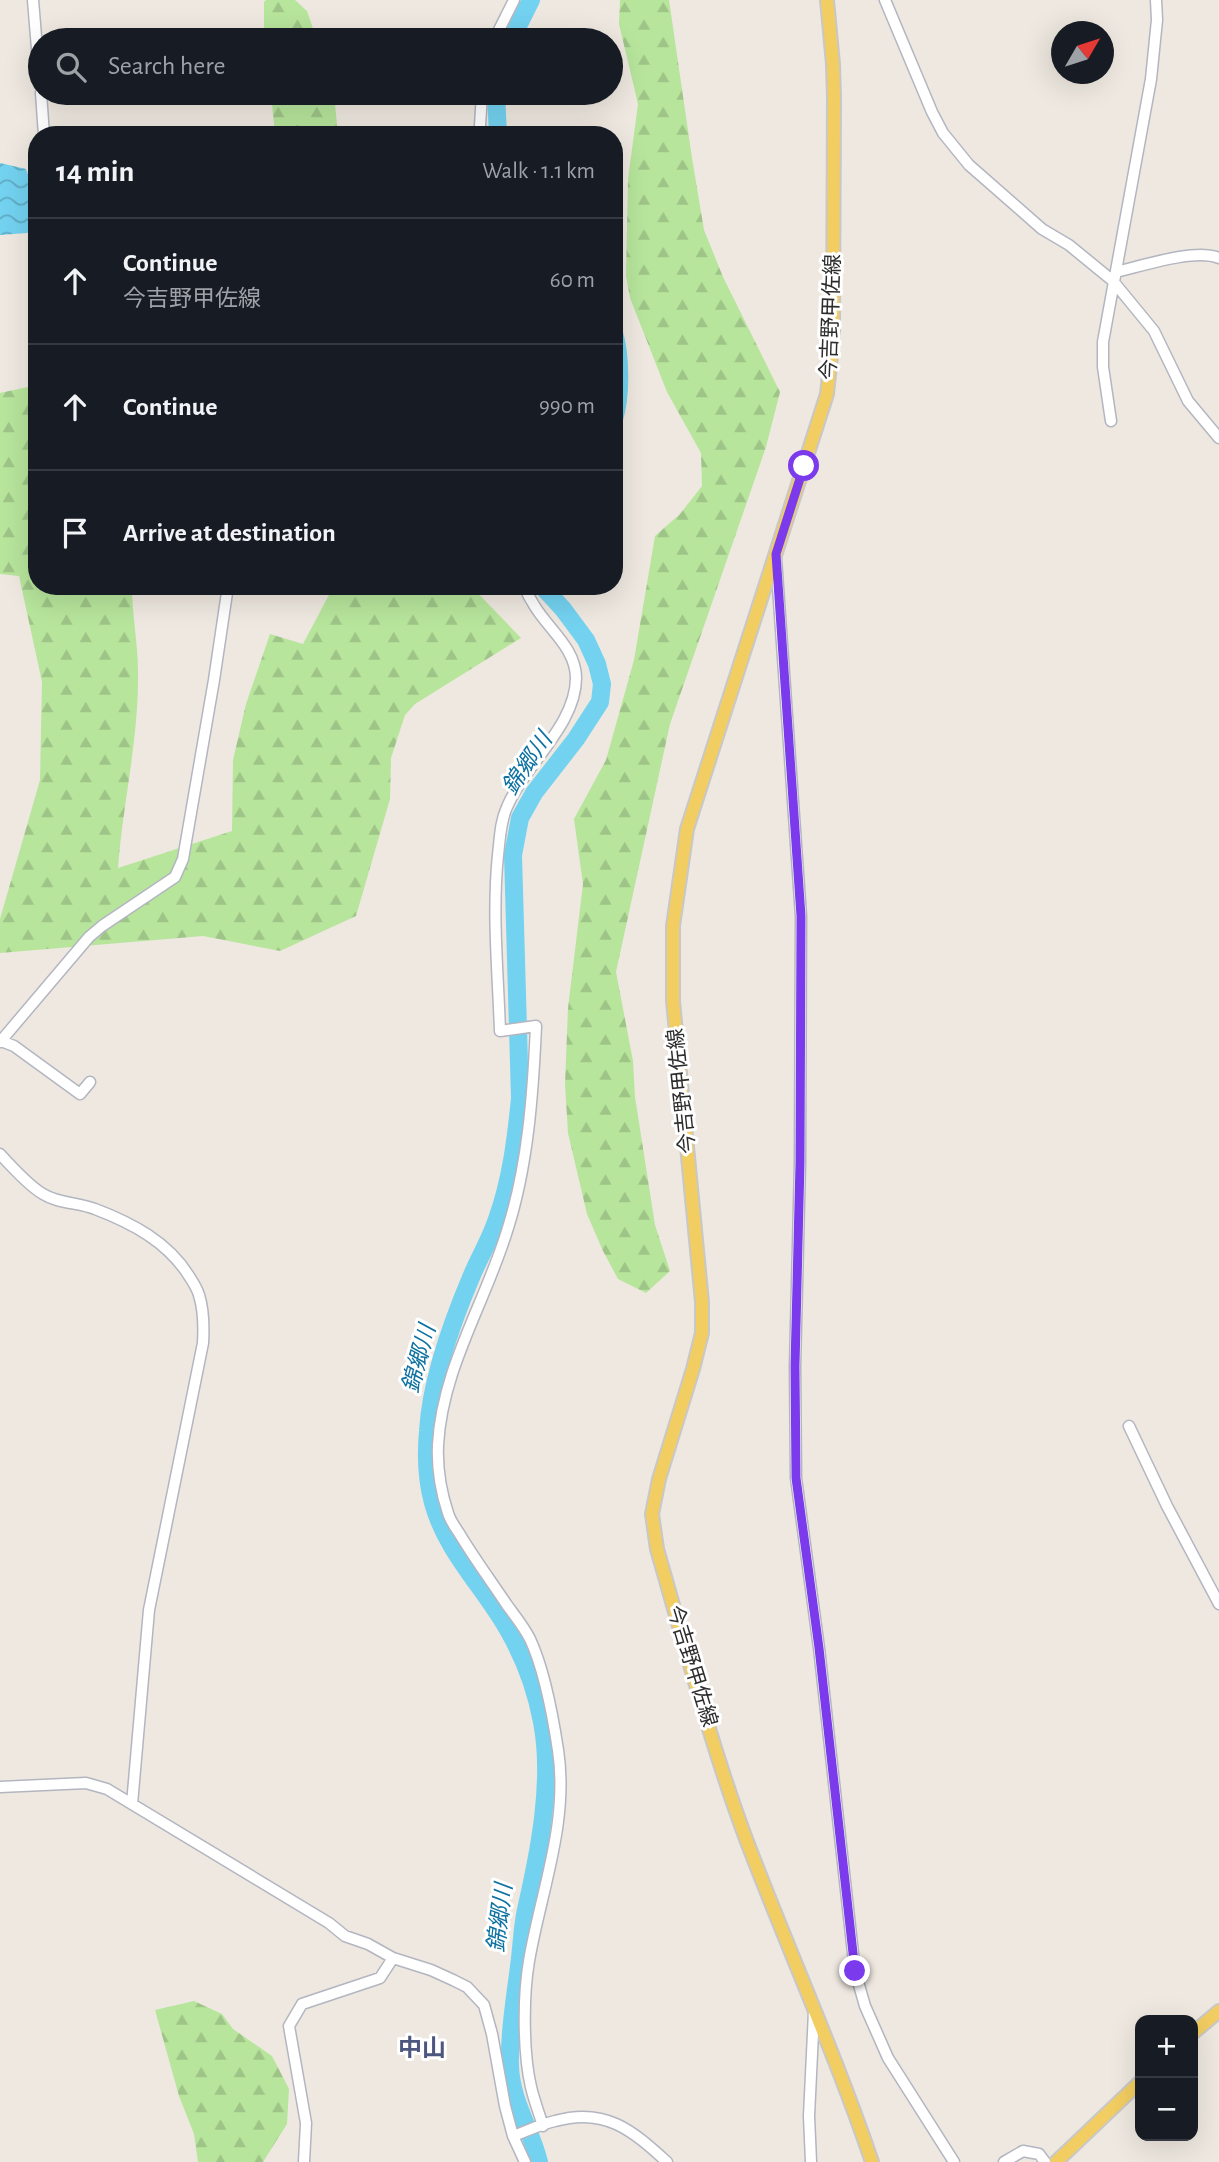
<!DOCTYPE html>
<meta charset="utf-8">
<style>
body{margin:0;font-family:"Alegreya Sans","Noto Sans JP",sans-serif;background:#20242c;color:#f1f3f6}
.controls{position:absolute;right:21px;bottom:21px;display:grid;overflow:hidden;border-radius:14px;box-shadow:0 7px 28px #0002}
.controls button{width:63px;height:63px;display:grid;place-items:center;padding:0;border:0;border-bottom:2px solid #363941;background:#171b24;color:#f1f3f6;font:35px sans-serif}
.compass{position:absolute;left:1051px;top:21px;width:63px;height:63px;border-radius:50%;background:#171b24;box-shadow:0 7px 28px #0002;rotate:51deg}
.stop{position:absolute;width:21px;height:21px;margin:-16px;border:5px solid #7c3aed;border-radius:50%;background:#fff}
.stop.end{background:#7c3aed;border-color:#fff;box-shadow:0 2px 7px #0008}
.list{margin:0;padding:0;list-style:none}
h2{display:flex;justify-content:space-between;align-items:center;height:91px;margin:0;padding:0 28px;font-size:30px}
h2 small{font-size:23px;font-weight:400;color:#9ea1a6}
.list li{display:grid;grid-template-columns:46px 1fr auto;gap:21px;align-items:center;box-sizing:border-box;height:126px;padding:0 28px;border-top:2px solid #363941}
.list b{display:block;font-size:26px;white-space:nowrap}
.list p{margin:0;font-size:23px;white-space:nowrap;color:#9ea1a6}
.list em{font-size:23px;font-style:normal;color:#9ea1a6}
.icon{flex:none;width:38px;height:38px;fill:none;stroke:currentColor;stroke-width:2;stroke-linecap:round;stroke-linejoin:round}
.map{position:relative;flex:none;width:1219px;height:2162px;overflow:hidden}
.search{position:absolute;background:#171b24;box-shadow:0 7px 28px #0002;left:28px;top:28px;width:595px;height:77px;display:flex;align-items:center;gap:18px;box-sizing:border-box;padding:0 24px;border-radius:38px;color:#9ea1a6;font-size:26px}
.panel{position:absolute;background:#171b24;box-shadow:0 7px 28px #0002;left:28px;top:126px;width:595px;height:469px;border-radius:28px}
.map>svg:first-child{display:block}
</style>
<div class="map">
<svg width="1219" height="2162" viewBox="0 0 1219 2162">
<defs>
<pattern id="forest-firs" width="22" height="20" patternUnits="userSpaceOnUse" patternTransform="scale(1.75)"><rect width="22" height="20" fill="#b7e59c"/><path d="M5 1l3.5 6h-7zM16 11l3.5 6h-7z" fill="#9ec587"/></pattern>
<pattern id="water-waves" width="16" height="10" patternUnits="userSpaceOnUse" patternTransform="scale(1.75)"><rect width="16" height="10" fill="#73d2f0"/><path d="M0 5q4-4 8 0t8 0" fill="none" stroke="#5fabc3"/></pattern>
</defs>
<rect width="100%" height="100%" fill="#eee8e0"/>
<!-- forest -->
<path fill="url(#forest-firs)" d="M266,0H295L307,11L317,40H264V2Z
M620,0H669L692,158L704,230L723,277L780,392L766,447L670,724L616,972L633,1061L635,1097L655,1225L670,1271L646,1293L618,1279L603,1251L587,1214L568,1133L565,1084L568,1008L583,884L574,819L606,760L634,660L655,536L680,514L702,486L701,453L667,392L630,298L626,276L628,179L638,104L619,24Z
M271,93H334L338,135H275Z
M37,385V586H132C132,615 138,643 138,672C139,738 123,802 118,868L232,831L233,760L246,704L270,634L303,644L331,591V586H471L521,638L415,704L405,715L391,758L390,799L356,916L280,951L203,936L0,953V919L40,780L42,682L19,576L0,574V393Z
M194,2001L222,2014L233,2029L272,2056L289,2089L287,2124L263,2162H198L194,2134L179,2096L155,2010Z"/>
<!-- water -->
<path fill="url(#water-waves)" d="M0,163L26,169L37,200V225L27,233L0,235Z"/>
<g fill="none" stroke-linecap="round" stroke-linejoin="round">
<!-- river -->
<path stroke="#73d2f0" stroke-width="18" d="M511,40L531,0
M496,93L498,135
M614,333C621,356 621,397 614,419
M539,2162C531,2129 511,2101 510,2066C509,2033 515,1999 519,1966C522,1946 522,1924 527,1905C540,1848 553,1779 542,1722C536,1689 524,1657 507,1628C483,1586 446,1551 433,1503C427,1481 426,1453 428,1431C431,1380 452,1322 472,1275C480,1256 491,1238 497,1219C511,1180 516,1139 520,1098L513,855L520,818L534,793L576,739L600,702L602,684L597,664L586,640L563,609L542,586"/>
<!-- minor casing -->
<g stroke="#b3b6c0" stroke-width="13">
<path id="minor" d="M33,0L40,85
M885,0L932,112L943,133L969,165L1042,229L1069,245L1113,281L1154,331L1188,401L1219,438
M494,40L514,0
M41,93L44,135
M482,93L480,126L483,135
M1116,272C1142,266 1195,248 1219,258
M1111,421L1103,367V342L1151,79L1157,20L1156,0
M776,558L801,916L800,1163L795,1366L796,1478L819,1648L855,1971L865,2006L888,2058L954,2162
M524,586C527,593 530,599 534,605C548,629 576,648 576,678C576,725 525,764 507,807C500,822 500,839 498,855C492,913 498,972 500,1031L536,1026C533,1094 528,1166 507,1231C485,1303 442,1369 438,1445C437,1467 441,1492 448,1513C450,1520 455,1527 459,1533C474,1558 491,1581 507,1605C515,1616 524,1627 530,1639C544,1669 553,1717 558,1750C569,1822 541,1891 529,1961C523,1996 523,2053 531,2087C534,2100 539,2113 543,2126
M1,1041L14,1046L80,1094L90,1082
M0,1042L89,937L102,926L175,877L183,859L214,680L228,586
M0,1154C10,1165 31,1187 43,1194C59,1204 78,1202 95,1209C132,1223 168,1242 189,1276C193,1282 197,1288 199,1295C204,1311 204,1326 203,1343L149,1610L132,1804
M1129,1426L1167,1506L1219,1604
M0,1787L86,1783L107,1789L329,1923L345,1936L368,1944L393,1958L431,1970L453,1980L467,1987L484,2005L492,2034L505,2106L513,2136L525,2162
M513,2136C527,2131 541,2124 555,2121C605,2107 632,2130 667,2162
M304,2162L306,2123L289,2026L302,2004L380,1978L393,1958
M811,2162L809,2116L814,2012
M1004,2162L1023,2151L1039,2154L1045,2162"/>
</g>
<!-- major casing -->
<g stroke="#c8c8c8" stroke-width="16">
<path id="major" d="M827,0L833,64L834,97L833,337L827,394L687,829L673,926V1001L702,1302V1333L693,1369L659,1479L652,1514L657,1549C685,1646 711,1745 746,1839C787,1947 835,2053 872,2162
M1193,2033L1219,2011
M1056,2162L1140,2082"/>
</g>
<!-- minor -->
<use href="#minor" stroke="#fff" stroke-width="10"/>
<!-- major -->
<use href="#major" stroke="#f2cd61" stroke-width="12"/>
</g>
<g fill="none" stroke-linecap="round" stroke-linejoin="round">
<!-- route -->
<path stroke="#7c3aed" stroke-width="9" d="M804,466L776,554L801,916L800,1163L795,1366L796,1478L819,1648L855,1971"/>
</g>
<g text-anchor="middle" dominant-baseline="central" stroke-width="6" stroke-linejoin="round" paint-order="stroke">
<!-- street labels -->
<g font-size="21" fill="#2d2d2d" stroke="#fff">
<text transform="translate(831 317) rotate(-88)">今吉野甲佐線</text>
<text transform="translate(682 1091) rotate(-96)">今吉野甲佐線</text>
<text transform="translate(692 1666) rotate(73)">今吉野甲佐線</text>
</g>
<!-- water labels -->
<g font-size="23" font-style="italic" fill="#0d72a1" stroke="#fff">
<text transform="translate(528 764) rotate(-56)">錦郷川</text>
<text transform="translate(420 1359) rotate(-75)">錦郷川</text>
<text transform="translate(501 1918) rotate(-83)">錦郷川</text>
</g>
<!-- quarter labels -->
<g font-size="24" font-weight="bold" fill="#4c567f" stroke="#fff">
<text x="422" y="2049">中山</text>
</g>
</g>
</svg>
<div class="controls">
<button>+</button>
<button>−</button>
</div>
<svg class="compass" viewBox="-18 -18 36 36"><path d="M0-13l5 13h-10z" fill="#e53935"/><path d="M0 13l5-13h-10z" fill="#9ea1a6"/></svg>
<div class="stop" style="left:804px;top:466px"></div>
<div class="stop end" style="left:855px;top:1971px"></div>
<div class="search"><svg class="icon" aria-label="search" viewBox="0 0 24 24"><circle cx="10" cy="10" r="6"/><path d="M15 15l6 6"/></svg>Search here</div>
<section class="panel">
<h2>14 min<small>Walk · 1.1 km</small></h2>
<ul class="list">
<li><svg class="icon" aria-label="ahead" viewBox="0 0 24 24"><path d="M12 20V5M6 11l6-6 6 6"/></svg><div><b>Continue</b><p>今吉野甲佐線</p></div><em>60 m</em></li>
<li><svg class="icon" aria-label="ahead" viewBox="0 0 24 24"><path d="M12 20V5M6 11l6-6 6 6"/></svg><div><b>Continue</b></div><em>990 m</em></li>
<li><svg class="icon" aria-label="arrive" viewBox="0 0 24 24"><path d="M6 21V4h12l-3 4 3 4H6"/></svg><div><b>Arrive at destination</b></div></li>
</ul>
</section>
</div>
